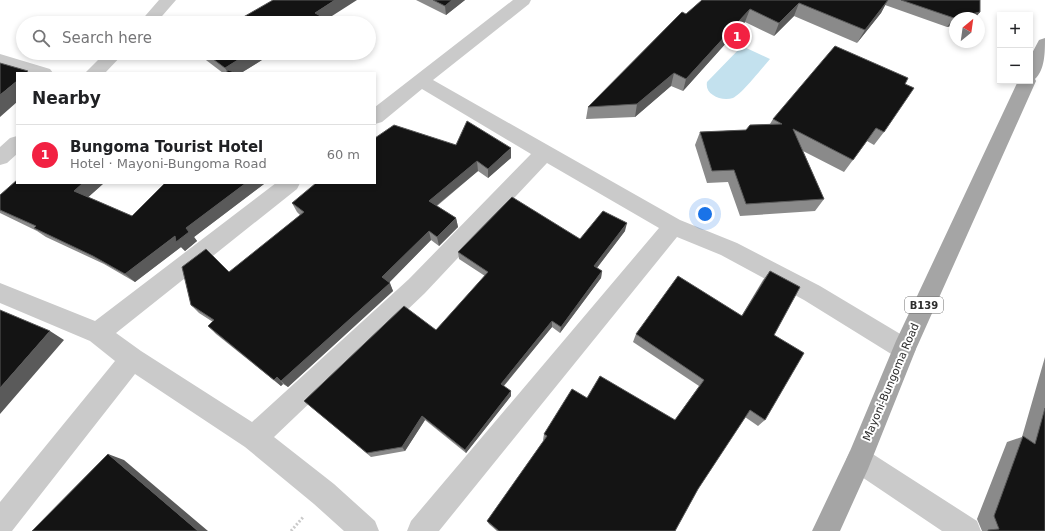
<!DOCTYPE html>
<meta charset="utf-8">
<style>
body{margin:0;font-family:"DejaVu Sans",sans-serif;background:#f6f6f6;color:#202124}
.controls{position:absolute;right:12px;top:12px;display:grid;overflow:hidden;border-radius:0px;box-shadow:0 2px 6px #0003}
.controls button{width:36px;height:36px;display:grid;place-items:center;padding:0;border:0;border-bottom:1px solid #e0e0e0;background:#fff;color:#202124;font:20px sans-serif}
.compass{position:absolute;left:949px;top:12px;width:36px;height:36px;border-radius:50%;background:#fff;box-shadow:0 2px 6px #0003;rotate:29deg}
.you{position:absolute;left:705px;top:214px;width:14px;height:14px;margin:-10px;border:3px solid #fff;border-radius:50%;background:#1a73e8;box-shadow:0 0 0 6px #1a73e833}
.badge{display:grid;place-items:center;width:26px;height:26px;border-radius:50%;background:#f22142;color:#fff;font-size:13px;font-weight:700}
.pin{position:absolute;translate:-50% -50%;border:2px solid #fff;box-shadow:0 1px 4px #0006}
.list{margin:0;padding:0;list-style:none}
h2{display:flex;justify-content:space-between;align-items:center;height:52px;margin:0;padding:0 16px;font-size:17px}
h2 small{font-size:13px;font-weight:400;color:#757577}
.list li{display:grid;grid-template-columns:26px 1fr auto;gap:12px;align-items:center;box-sizing:border-box;height:60px;padding:0 16px;border-top:1px solid #e0e0e0}
.list b{display:block;font-size:15px;white-space:nowrap}
.list p{margin:0;font-size:13px;white-space:nowrap;color:#757577}
.list em{font-size:13px;font-style:normal;color:#757577}
.icon{flex:none;width:22px;height:22px;fill:none;stroke:currentColor;stroke-width:2;stroke-linecap:round;stroke-linejoin:round}
.map{position:relative;flex:none;width:1045px;height:531px;overflow:hidden}
.search{position:absolute;background:#fff;box-shadow:0 2px 6px #0003;left:16px;top:16px;width:360px;height:44px;display:flex;align-items:center;gap:10px;box-sizing:border-box;padding:0 14px;border-radius:22px;color:#757577;font-size:15px}
.panel{position:absolute;background:#fff;box-shadow:0 2px 6px #0003;left:16px;top:72px;width:360px;height:112px;border-radius:0px}
.map>svg:first-child{display:block}
</style>
<div class="map">
<svg width="1045" height="531" viewBox="0 0 1045 531">
<rect width="100%" height="100%" fill="#fff"/>
<!-- water -->
<path fill="#c3e1ee" d="M742,46L770,59C762,68 742,94 733,98C727,100 718,99 713,95C708,92 706,88 707,82Z"/>
<g fill="none" stroke-linecap="round" stroke-linejoin="round">
<!-- path -->
<path stroke="#cacaca" stroke-width="3" stroke-dasharray="2 2" stroke-linecap="butt" d="M291,531L304,516"/>
<!-- minor -->
<path fill="#cacaca" fill-rule="evenodd" d="M159,0H176L156,23H139Z
M513,0H531L529,4L433,80L680,220L737,243L820,286L912,341L916,349L912,357L904,360L896,357L804,300L721,255L677,237L439,531H407L411,521L659,228L547,163L425,293L274,437L334,484L375,521L379,531H344L314,504L245,447L135,374L12,531H0V502L115,361L90,341L0,303V283L95,321L276,183H300L297,189L116,333L141,351L252,422L409,279L531,154L422,89L382,122L375,124V107Z
M105,53H124L105,73H85Z
M0,54L50,69L53,73H24L0,66Z
M17,136V154L7,163L0,165V147L10,138Z
M859,447L868,451L977,521L981,531H942L850,469L846,460L850,451Z"/>
<!-- major -->
<path fill="#a5a5a5" fill-rule="evenodd" d="M1045,38C1045,52 1045,70 1035,79L1036,81L916,349L868,469L840,531H812L850,451L896,341L1018,81H1030V57L1039,40Z"/>
</g>
<!-- wall -->
<path fill="#8a8a8a" d="M416,0H465L446,15Z
M702,0H980V12L975,18H955V25L947,27L885,5L881,13L857,43L794,16L774,36L745,22L683,91L671,86L635,117L586,119L588,107L686,14Z
M199,53H273L241,73H223L202,57Z
M309,53H326L318,58Z
M905,84L884,132L874,145L867,141L844,172L803,151L824,199L815,211L740,216L728,182L707,183L695,145L700,132L746,130L770,124L773,119Z
M456,145L511,158L488,178L478,171L437,206L456,218L458,227L439,246L431,240L389,282L393,291L288,387L283,384L281,386L216,334L208,326L213,322L199,313L191,305L300,215L297,212L292,203Z
M17,183H104L88,197L132,216L165,183H263L264,184L194,237L197,241L185,251L181,247L135,282L104,264L46,237L37,231L0,213V210Z
M625,231L597,268L602,271L601,278L560,333L552,327L504,386L511,396L466,453L425,420L405,451L371,457L304,401L436,330L485,276L459,259L458,252L580,239Z
M770,271L774,335L765,420L758,426L745,417L698,489L675,531H497L489,524L487,521L544,440H543L544,434L675,420L699,386L633,342L636,334L742,315L763,280Z
M1045,357V531H980H982L977,519L1007,442L1022,437Z"/>
<!-- shaded-wall -->
<path fill="#5a5a5a" d="M335,0H357L321,23L315,13Z
M452,0H465L446,15L445,6Z
M888,0L881,13L857,43L865,30Z
M799,3L794,16L774,36L779,23Z
M750,9L745,22L683,91L686,79Z
M980,12L975,18H955V25L947,27L954,18Z
M249,53H273L241,73H228L225,68Z
M316,53H326L318,58Z
M674,73L671,86L635,117L637,104Z
M17,81V102L0,117V95Z
M511,148V158L488,178V169Z
M477,161L478,171L431,210L429,201Z
M83,183H104L84,201L74,191Z
M246,183H263L264,184L194,237L197,241L185,251L181,247L135,282L125,274Z
M456,218L458,227L439,246L437,237Z
M627,223L625,231L593,273L594,266Z
M429,231L431,240L386,286L382,277Z
M602,271L601,278L560,333L561,327Z
M390,283L393,291L288,387L281,381Z
M552,321V327L501,389V384Z
M50,331L64,340L0,414V388Z
M277,377L283,384L281,386L274,380Z
M511,391V396L466,453L465,450Z
M422,416L425,420L405,451L402,447Z
M108,454L124,460L208,531H198Z"/>
<!-- building -->
<path fill="#141414" stroke="#5a5a5a" d="M273,0H335L315,13L333,23H233Z
M433,0H452L445,6Z
M702,0H888L865,30L799,3L779,23L750,9L686,79L674,73L637,104L588,107L682,12L686,14Z
M901,0H980V12L954,18Z
M835,46L908,78L905,84L914,88L884,132L876,128L853,160L793,129L824,199L746,204L734,170L712,171L700,132L746,130L750,125L782,124L773,119Z
M205,53H249L225,68Z
M0,63L28,71L26,73H17V81L0,95Z
M228,70L237,73H226Z
M467,121L511,148L488,169L477,161L429,201L456,218L437,237L429,231L382,277L390,283L281,381L277,377L274,380L208,326L214,320L191,305L182,267L206,249L229,272L304,212L292,203L316,183H375V138L394,125L456,145Z
M17,180V183H83L74,191L132,216L165,183H246L186,228L189,232L176,242L175,236L125,274L93,256L34,228L36,226L0,210V195Z
M512,197L580,239L603,211L627,223L594,266L602,271L561,327L552,321L501,384L511,391L465,450L422,416L402,447L367,453L304,401L404,306L436,330L488,272L458,252Z
M770,271L800,287L774,335L804,353L765,420L750,410L698,489L675,531H499L487,521L547,436L544,434L572,389L587,398L600,376L675,420L704,380L636,334L678,276L742,316Z
M0,310L50,331L0,388Z
M1045,408V531H988V530L999,529L994,516L1023,436L1035,444Z
M108,454L198,531H32Z"/>
<g text-anchor="middle" dominant-baseline="central" stroke-width="4" stroke-linejoin="round" paint-order="stroke">
<!-- shield labels -->
<rect fill="#fff" stroke="#6c6c6c" stroke-width="1" x="905" y="297" width="38" height="16" rx="3"/>
<g font-size="10" font-weight="bold" fill="#2d2d2d">
<text x="924" y="305">B139</text>
</g>
<!-- street labels -->
<g font-size="11" fill="#2d2d2d" stroke="#fff">
<text transform="translate(891 382) rotate(-67)">Mayoni-Bungoma Road</text>
</g>
</g>
</svg>
<div class="controls">
<button>+</button>
<button>−</button>
</div>
<svg class="compass" viewBox="-18 -18 36 36"><path d="M0-13l5 13h-10z" fill="#e53935"/><path d="M0 13l5-13h-10z" fill="#757577"/></svg>
<div class="you"></div>
<div class="pin badge" style="left:737px;top:36px">1</div>
<div class="search"><svg class="icon" aria-label="search" viewBox="0 0 24 24"><circle cx="10" cy="10" r="6"/><path d="M15 15l6 6"/></svg>Search here</div>
<section class="panel">
<h2>Nearby<small></small></h2>
<ul class="list">
<li><span class="badge">1</span><div><b>Bungoma Tourist Hotel</b><p>Hotel · Mayoni-Bungoma Road</p></div><em>60 m</em></li>
</ul>
</section>
</div>
